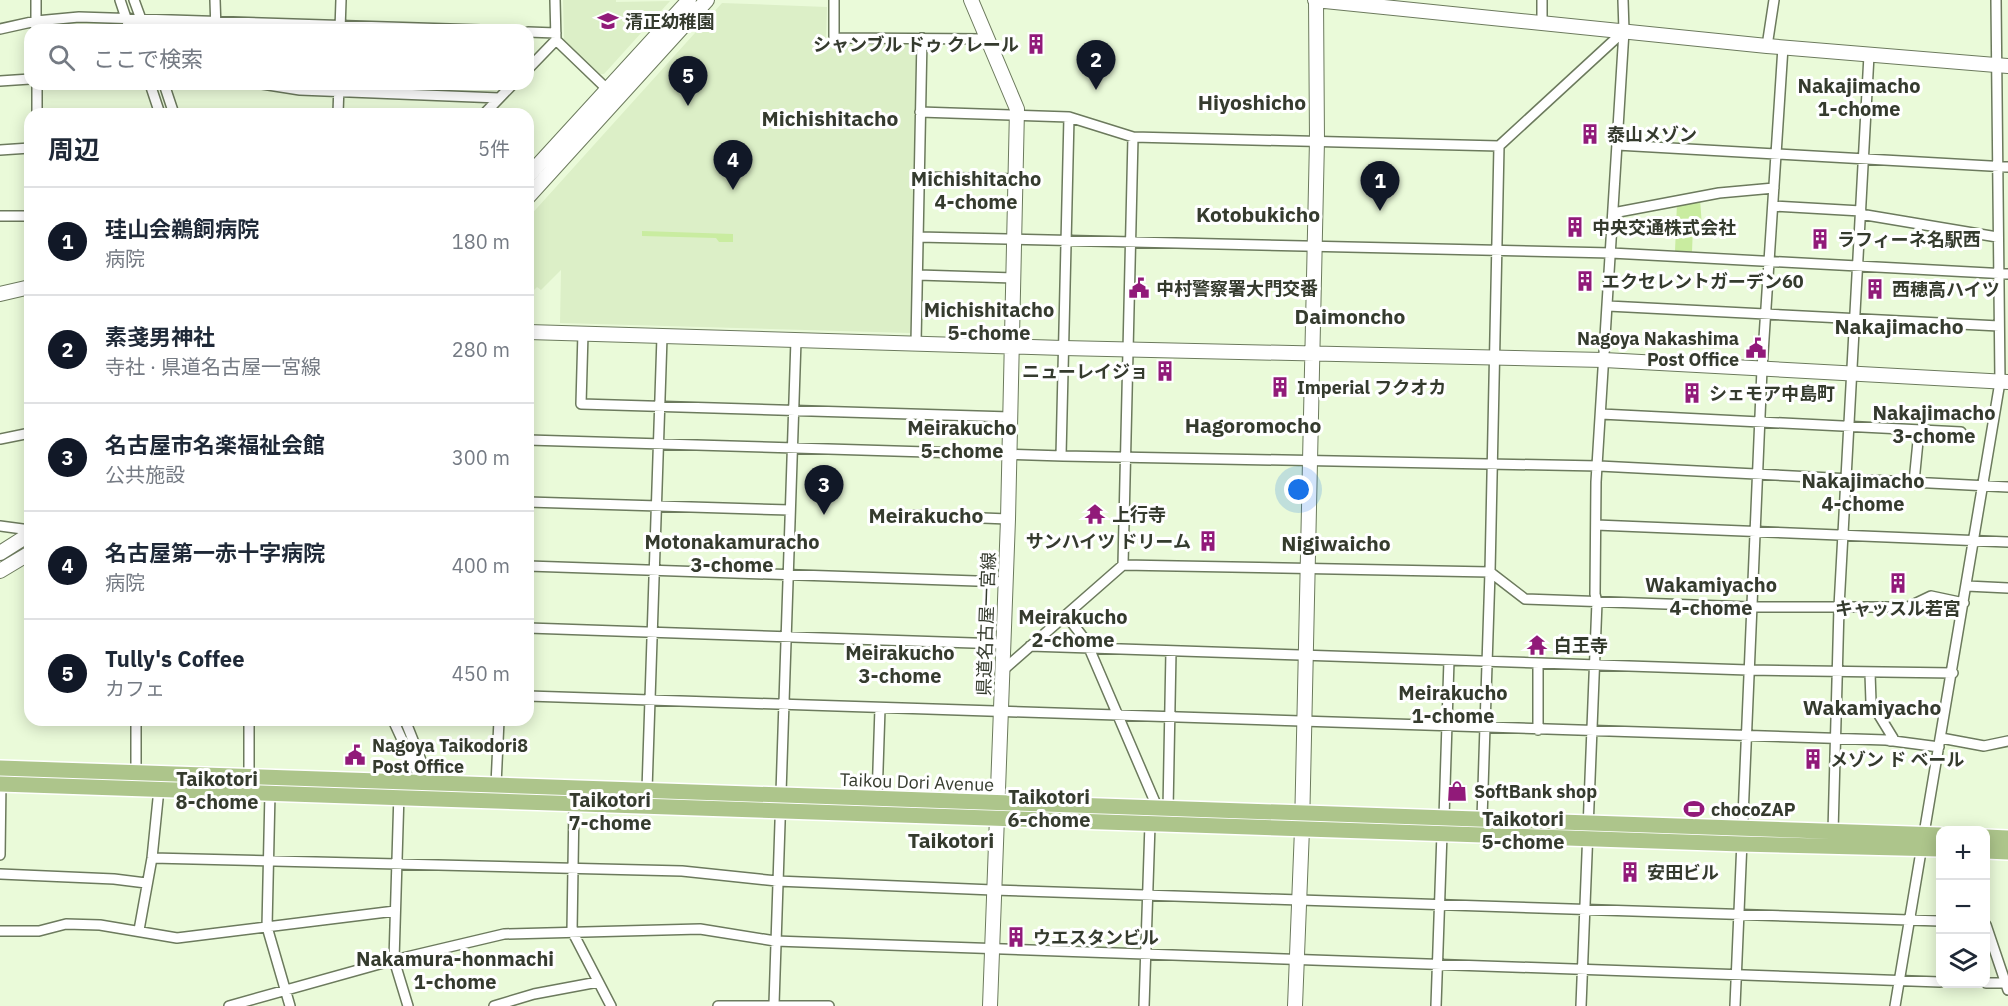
<!DOCTYPE html>
<html lang="ja">
<meta charset="utf-8">
<style>
body{margin:0;font-family:"IBM Plex Sans","Noto Sans JP",sans-serif;background:#f2f2f3;color:#1f2937}
.controls{position:absolute;right:18px;bottom:18px;display:grid;overflow:hidden;border-radius:12px;box-shadow:0 3px 15px #0003}
.controls button{width:54px;height:54px;display:grid;place-items:center;padding:0;border:0;border-bottom:2px solid #e0e1e3;background:#fff;color:#1f2937;font:30px sans-serif}
.you{position:absolute;left:1299px;top:490px;width:21px;height:21px;margin:-15px;border:4px solid #fff;border-radius:50%;background:#1a73e8;box-shadow:0 0 0 9px #1a73e833}
.badge{display:grid;place-items:center;width:39px;height:39px;border-radius:50%;background:#111827;color:#fff;font-size:20px;font-weight:700}
.pin{position:absolute;translate:-50% -50px;filter:drop-shadow(0 2px 3px #0008)}
.pin::after{content:'';position:absolute;top:32px;width:21px;height:18px;background:inherit;clip-path:polygon(0 0,100% 0,50% 100%)}
.list{margin:0;padding:0;list-style:none}
h2{display:flex;justify-content:space-between;align-items:center;height:78px;margin:0;padding:0 24px;font-size:26px}
h2 small{font-size:20px;font-weight:400;color:#747a83}
.list li{display:grid;grid-template-columns:39px 1fr auto;gap:18px;align-items:center;box-sizing:border-box;height:108px;padding:0 24px;border-top:2px solid #e0e1e3}
.list b{display:block;font-size:22px;white-space:nowrap}
.list p{margin:0;font-size:20px;white-space:nowrap;color:#747a83}
.list em{font-size:20px;font-style:normal;color:#747a83}
.icon{flex:none;width:33px;height:33px;fill:none;stroke:currentColor;stroke-width:2;stroke-linecap:round;stroke-linejoin:round}
.map{position:relative;flex:none;width:2008px;height:1006px;overflow:hidden}
.search{position:absolute;background:#fff;box-shadow:0 3px 15px #0003;left:24px;top:24px;width:510px;height:66px;display:flex;align-items:center;gap:15px;box-sizing:border-box;padding:0 21px;border-radius:18px;color:#747a83;font-size:22px}
.panel{position:absolute;background:#fff;box-shadow:0 3px 15px #0003;left:24px;top:108px;width:510px;height:618px;border-radius:18px}
.map>svg:first-child{display:block}
</style>
<div class="map">
<svg width="2008" height="1006" viewBox="0 0 2008 1006">
<rect width="100%" height="100%" fill="#eafad9"/>
<!-- built -->
<path fill="#dcefc7" d="M563,0H616V2L670,1L604,74H600L564,40Z
M722,3L827,7L826,41L916,44L910,333L560,323L561,270L541,290L537,287L528,296V218Z"/>
<!-- green -->
<path fill="#c9eca0" d="M1700,199L1702,226H1693L1692,252L1675,251L1677,203Z
M642,231L733,234V242H719L716,238L642,236Z"/>
<g fill="none" stroke-linecap="round" stroke-linejoin="round">
<!-- street casing -->
<g stroke="#6c7a5d" stroke-width="12">
<path id="street" d="M36,0V30
M120,0L130,30
M134,0L145,30
M215,0L216,30
M834,0V38L988,39
M1542,23V0
M0,29L36,21L79,17L481,30
M340,30L341,0
M528,32L556,33
M556,40L608,90
M1767,46L1774,0
M528,69L556,40L555,0
M0,81L30,79
M150,84L160,114
M164,84L174,114
M262,84L300,90L499,98
M920,112L1069,117L1133,137L1499,146
M37,114V84
M338,114L339,84
M484,114L513,84
M1617,145L2008,167
M0,150L30,148
M920,177L1016,179
M1773,206L1861,211
M1613,213L1719,193L1774,188
M1860,214L1997,237
M0,216H30
M918,237L1611,253L2008,274
M918,275L1014,278
M1608,306L1999,326
M583,333L581,404L1010,417
M916,343L922,38
M1601,414L1961,432
M0,439L30,433
M528,440L1063,456L1599,466L2008,487
M1061,456L1069,117
M1914,482L1919,431
M528,502L790,510
M906,515L1008,519
M1596,525L2008,542
M0,526L30,530
M1123,565L1133,137
M528,566L1006,582
M1490,572L1525,599L1750,607H1908L1931,596L1964,603
M1967,586L2008,588
M1066,615L1086,641L1158,809
M528,628L1003,644
M1030,646L1748,670L1953,673
M1538,663V730
M1002,671L1123,565L1490,572L1499,146L1624,31
M1870,673L1871,702L1893,738L1890,741
M528,696L1886,740L1939,747
M249,720V776
M393,720L422,783
M405,720L430,783
M1941,738L1984,746L2008,741
M136,773V720
M496,785L499,720
M647,790L662,337
M270,792L267,927L290,1006
M399,793L394,960L408,1006
M877,799L880,708
M574,804L572,931L611,1006
M1168,810L1171,651
M1444,818L1449,660
M1482,819L1490,572
M1833,832L1839,607L1869,55
M0,855L1,781
M152,858L682,871L777,881L993,890L1940,921
M0,874L114,879L146,883
M1986,925L2008,990
M139,930L152,858L159,789
M0,931H39L66,924L100,925L177,938L395,911
M1986,983H2005
M774,1004L796,340
M229,1006L394,960L504,934L700,929L775,941L1940,982
M494,1006L534,994L598,982
M718,1006H829
M1144,1006L1150,824
M1436,1006L1442,833
M1581,1006L1597,602L1595,594L1596,482L1624,31L1623,0
M1735,1006L1762,369L1783,47
M1895,1006L2000,382L1996,0"/>
</g>
<!-- secondary casing -->
<g stroke="#6c7a5d" stroke-width="16">
<path id="secondary" d="M971,0L1017,109L1008,519L990,1006
M1315,0L1767,46L2008,66
M528,176L689,0
M528,197L707,0
M0,294L30,287
M528,332L1063,348L1604,360L2008,382
M0,553L30,534
M0,571L30,553
M1295,1006L1302,829L1317,140L1316,0"/>
</g>
<!-- primary casing -->
<g stroke="#fff" stroke-width="18">
<path id="primary" d="M0,768L1940,835
M0,784L1741,844L1940,849
M1986,837L2008,838
M1986,851L2008,852"/>
</g>
<!-- street -->
<use href="#street" stroke="#fff" stroke-width="9"/>
<!-- secondary -->
<use href="#secondary" stroke="#fff" stroke-width="14"/>
<!-- primary -->
<use href="#primary" stroke="#adc58b" stroke-width="15"/>
</g>
<!-- icons -->
<defs>
<g id="school-bare" transform="scale(1.62)"><path d="M0-5L7-2L0 1L-7-2ZM-4 1L0 2.5L4 1V4Q0 6-4 4Z" fill="#911a79" stroke="#fff" stroke-width="2.5" paint-order="stroke"/></g>
<g id="building-bare" transform="scale(1.62)"><path d="M-4-6H4V6H1V3H-1V6H-4ZM-2.5-4.3h1.7v1.8h-1.7ZM.8-4.3h1.7v1.8H.8ZM-2.5-1h1.7V.8h-1.7ZM.8-1h1.7V.8H.8Z" fill="#911a79" stroke="#fff" stroke-width="2.5" paint-order="stroke"/></g>
<g id="civic-bare" transform="scale(1.62)"><path d="M-.6-6.5H3V-4.5H.6V-3L4-1V1h2V6H-6V1h2V-1L-.6-3ZM-1.2 2.5V6h2.4V2.5Z" fill="#911a79" stroke="#fff" stroke-width="2.5" paint-order="stroke"/></g>
<g id="temple-bare" transform="scale(1.62)"><path d="M0-6L5-2H3V0L6.5 2.5H4V6H1.5V3h-3V6H-4V2.5H-6.5L-3 0V-2H-5Z" fill="#911a79" stroke="#fff" stroke-width="2.5" paint-order="stroke"/></g>
<g id="shop-bare" transform="scale(1.62)"><path d="M-5-2.5h2.3a2.7 3.5 0 0 1 5.4 0H5L5.5 6h-11ZM-1.5-2.5h3a1.5 2.3 0 0 0-3 0Z" fill="#911a79" stroke="#fff" stroke-width="2.5" paint-order="stroke"/></g>
<g id="stadium-bare" transform="scale(1.62)"><path d="M0-5a6.5 5 0 1 0 0 10a6.5 5 0 1 0 0-10ZM-3.5-1.8h7v3.6h-7Z" fill="#911a79" stroke="#fff" stroke-width="2.5" paint-order="stroke"/></g>
</defs>
<g fill-rule="evenodd">
<use href="#school-bare" x="608" y="21"/>
<use href="#building-bare" x="1036" y="44"/>
<use href="#building-bare" x="1590" y="134"/>
<use href="#building-bare" x="1575" y="227"/>
<use href="#building-bare" x="1820" y="239"/>
<use href="#building-bare" x="1585" y="281"/>
<use href="#civic-bare" x="1139" y="288"/>
<use href="#building-bare" x="1875" y="289"/>
<use href="#civic-bare" x="1756" y="348"/>
<use href="#building-bare" x="1165" y="371"/>
<use href="#building-bare" x="1280" y="387"/>
<use href="#building-bare" x="1692" y="393"/>
<use href="#temple-bare" x="1095" y="514"/>
<use href="#building-bare" x="1208" y="541"/>
<use href="#building-bare" x="1898" y="583"/>
<use href="#temple-bare" x="1537" y="645"/>
<use href="#civic-bare" x="355" y="755"/>
<use href="#building-bare" x="1813" y="759"/>
<use href="#shop-bare" x="1457" y="791"/>
<use href="#stadium-bare" x="1694" y="809"/>
<use href="#building-bare" x="1630" y="872"/>
<use href="#building-bare" x="1016" y="937"/>
</g>
<g text-anchor="middle" dominant-baseline="central" stroke-width="6" stroke-linejoin="round" paint-order="stroke">
<!-- poi labels -->
<g font-size="18" font-weight="bold" fill="#353b2e" stroke="#fff" text-anchor="start">
<text x="625" y="21">清正幼稚園</text>
<text x="1019" y="44" text-anchor="end">シャンブル ドゥ クレール</text>
<text x="1607" y="134">泰山メゾン</text>
<text x="1592" y="227">中央交通株式会社</text>
<text x="1837" y="239">ラフィーネ名駅西</text>
<text x="1602" y="281">エクセレントガーデン60</text>
<text x="1156" y="288">中村警察署大門交番</text>
<text x="1892" y="289">西穂高ハイツ</text>
<text x="1739" y="338" text-anchor="end">Nagoya Nakashima<tspan x="1739" dy="21">Post Office</tspan></text>
<text x="1148" y="371" text-anchor="end">ニューレイジョ</text>
<text x="1297" y="387">Imperial フクオカ</text>
<text x="1709" y="393">シェモア中島町</text>
<text x="1112" y="514">上行寺</text>
<text x="1191" y="541" text-anchor="end">サンハイツ ドリーム</text>
<text x="1898" y="608" text-anchor="middle">キャッスル若宮</text>
<text x="1554" y="645">白王寺</text>
<text x="372" y="745">Nagoya Taikodori8<tspan x="372" dy="21">Post Office</tspan></text>
<text x="1830" y="759">メゾン ド ベール</text>
<text x="1474" y="791">SoftBank shop</text>
<text x="1711" y="809">chocoZAP</text>
<text x="1647" y="872">安田ビル</text>
<text x="1033" y="937">ウエスタンビル</text>
</g>
<!-- street labels -->
<g font-size="18" fill="#353b2e" stroke="#fff">
<text transform="translate(986 624) rotate(-88)">県道名古屋一宮線</text>
<text transform="translate(917 782) rotate(2)">Taikou Dori Avenue</text>
</g>
<!-- neighbourhood labels -->
<g font-size="20" font-weight="bold" fill="#353b2e" stroke="#fff">
<text x="1859" y="85">Nakajimacho<tspan x="1859" dy="23">1-chome</tspan></text>
<text x="976" y="178">Michishitacho<tspan x="976" dy="23">4-chome</tspan></text>
<text x="989" y="309">Michishitacho<tspan x="989" dy="23">5-chome</tspan></text>
<text x="1934" y="412">Nakajimacho<tspan x="1934" dy="23">3-chome</tspan></text>
<text x="962" y="427">Meirakucho<tspan x="962" dy="23">5-chome</tspan></text>
<text x="1863" y="480">Nakajimacho<tspan x="1863" dy="23">4-chome</tspan></text>
<text x="732" y="541">Motonakamuracho<tspan x="732" dy="23">3-chome</tspan></text>
<text x="1711" y="584">Wakamiyacho<tspan x="1711" dy="23">4-chome</tspan></text>
<text x="1073" y="616">Meirakucho<tspan x="1073" dy="23">2-chome</tspan></text>
<text x="900" y="652">Meirakucho<tspan x="900" dy="23">3-chome</tspan></text>
<text x="1453" y="692">Meirakucho<tspan x="1453" dy="23">1-chome</tspan></text>
<text x="217" y="778">Taikotori<tspan x="217" dy="23">8-chome</tspan></text>
<text x="1049" y="796">Taikotori<tspan x="1049" dy="23">6-chome</tspan></text>
<text x="610" y="799">Taikotori<tspan x="610" dy="23">7-chome</tspan></text>
<text x="1523" y="818">Taikotori<tspan x="1523" dy="23">5-chome</tspan></text>
<text x="455" y="958">Nakamura-honmachi<tspan x="455" dy="23">1-chome</tspan></text>
</g>
<!-- quarter labels -->
<g font-size="21" font-weight="bold" fill="#353b2e" stroke="#fff">
<text x="1252" y="102">Hiyoshicho</text>
<text x="830" y="118">Michishitacho</text>
<text x="1258" y="214">Kotobukicho</text>
<text x="1350" y="316">Daimoncho</text>
<text x="1899" y="326">Nakajimacho</text>
<text x="1253" y="425">Hagoromocho</text>
<text x="926" y="515">Meirakucho</text>
<text x="1336" y="543">Nigiwaicho</text>
<text x="1872" y="707">Wakamiyacho</text>
<text x="951" y="840">Taikotori</text>
</g>
</g>
</svg>
<div class="controls">
<button>+</button>
<button>−</button>
<button><svg class="icon" aria-label="layers" viewBox="0 0 24 24"><path d="M12 4l9 5-9 5-9-5zM3 14l9 5 9-5"/></svg></button>
</div>
<div class="you"></div>
<div class="pin badge" style="left:1380px;top:211px">1</div>
<div class="pin badge" style="left:1096px;top:90px">2</div>
<div class="pin badge" style="left:824px;top:515px">3</div>
<div class="pin badge" style="left:733px;top:190px">4</div>
<div class="pin badge" style="left:688px;top:106px">5</div>
<div class="search"><svg class="icon" aria-label="search" viewBox="0 0 24 24"><circle cx="10" cy="10" r="6"/><path d="M15 15l6 6"/></svg>ここで検索</div>
<section class="panel">
<h2>周辺<small>5件</small></h2>
<ul class="list">
<li><span class="badge">1</span><div><b>珪山会鵜飼病院</b><p>病院</p></div><em>180 m</em></li>
<li><span class="badge">2</span><div><b>素戔男神社</b><p>寺社 · 県道名古屋一宮線</p></div><em>280 m</em></li>
<li><span class="badge">3</span><div><b>名古屋市名楽福祉会館</b><p>公共施設</p></div><em>300 m</em></li>
<li><span class="badge">4</span><div><b>名古屋第一赤十字病院</b><p>病院</p></div><em>400 m</em></li>
<li><span class="badge">5</span><div><b>Tully's Coffee</b><p>カフェ</p></div><em>450 m</em></li>
</ul>
</section>
</div>
